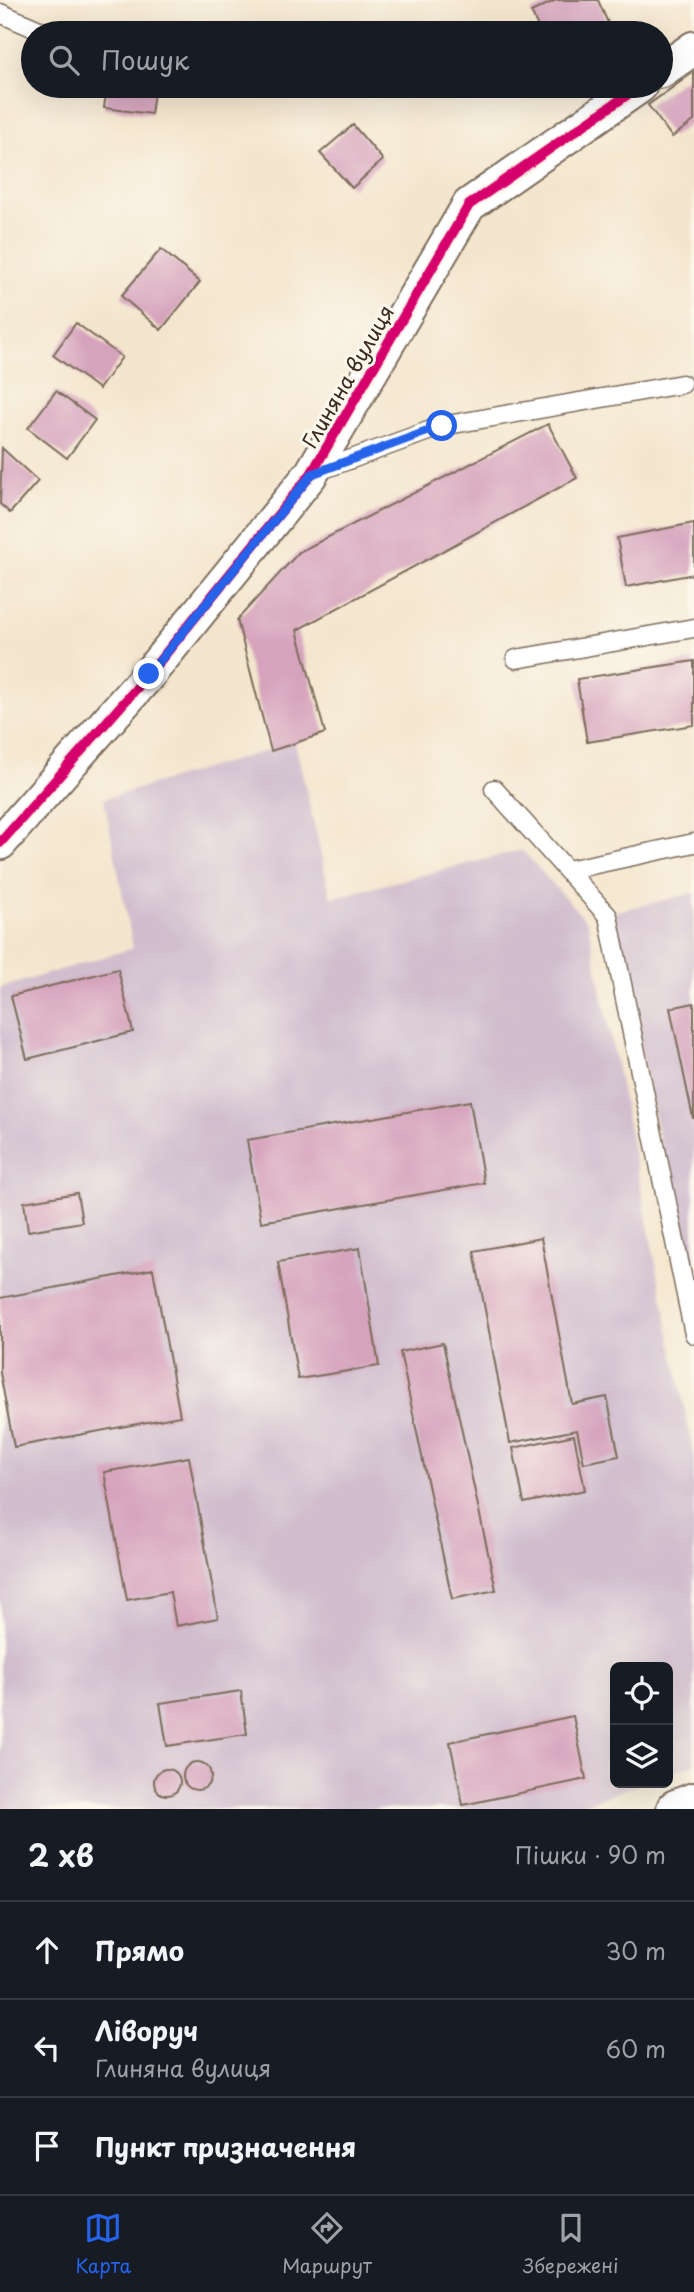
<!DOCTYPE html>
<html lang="uk">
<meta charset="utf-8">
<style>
body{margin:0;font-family:"Playpen Sans",sans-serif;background:#20242c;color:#f1f3f6}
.controls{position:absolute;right:21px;bottom:21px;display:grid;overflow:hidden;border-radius:10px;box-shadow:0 7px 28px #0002}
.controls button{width:63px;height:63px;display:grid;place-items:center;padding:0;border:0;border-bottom:2px solid #363941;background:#171b24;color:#f1f3f6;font:35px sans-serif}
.stop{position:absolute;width:21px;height:21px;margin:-16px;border:5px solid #2563eb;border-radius:50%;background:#fff}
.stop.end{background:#2563eb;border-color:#fff;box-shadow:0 2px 7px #0008}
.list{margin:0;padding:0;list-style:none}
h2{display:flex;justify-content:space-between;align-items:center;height:91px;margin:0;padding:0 28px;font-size:30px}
h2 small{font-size:23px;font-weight:400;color:#9ea1a6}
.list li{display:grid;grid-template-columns:46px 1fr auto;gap:21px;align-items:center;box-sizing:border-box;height:98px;padding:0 28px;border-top:2px solid #363941}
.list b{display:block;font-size:26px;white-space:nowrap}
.list p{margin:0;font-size:23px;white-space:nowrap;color:#9ea1a6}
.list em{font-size:23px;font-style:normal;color:#9ea1a6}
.icon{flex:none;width:38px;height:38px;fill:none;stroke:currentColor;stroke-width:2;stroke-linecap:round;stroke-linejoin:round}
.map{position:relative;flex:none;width:694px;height:1809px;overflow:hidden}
.search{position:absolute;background:#171b24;box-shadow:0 7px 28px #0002;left:21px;right:21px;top:21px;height:77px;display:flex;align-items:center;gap:18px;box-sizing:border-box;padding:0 24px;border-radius:38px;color:#9ea1a6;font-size:26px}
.sheet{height:385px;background:#171b24}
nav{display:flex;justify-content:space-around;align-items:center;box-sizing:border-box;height:98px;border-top:2px solid #363941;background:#171b24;font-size:19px;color:#9ea1a6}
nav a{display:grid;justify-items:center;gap:4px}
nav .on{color:#2563eb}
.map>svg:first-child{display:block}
</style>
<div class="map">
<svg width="694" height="1809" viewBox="0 0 694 1809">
<rect width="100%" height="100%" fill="#fbf7ec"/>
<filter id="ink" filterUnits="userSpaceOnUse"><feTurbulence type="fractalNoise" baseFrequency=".0143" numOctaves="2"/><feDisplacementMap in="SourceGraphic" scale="14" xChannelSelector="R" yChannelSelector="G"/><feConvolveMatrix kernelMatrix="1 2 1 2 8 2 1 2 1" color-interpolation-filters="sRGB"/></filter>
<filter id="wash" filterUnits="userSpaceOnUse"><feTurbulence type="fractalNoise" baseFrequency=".00686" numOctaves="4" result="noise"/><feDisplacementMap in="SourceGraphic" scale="28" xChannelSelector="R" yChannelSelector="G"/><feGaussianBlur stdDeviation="1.57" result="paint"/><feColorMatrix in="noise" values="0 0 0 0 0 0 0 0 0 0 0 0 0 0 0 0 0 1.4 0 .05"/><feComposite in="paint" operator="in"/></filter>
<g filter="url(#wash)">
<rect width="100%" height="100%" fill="#f4e6ce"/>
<!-- industrial -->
<path fill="#d0bdcd" d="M295,742L331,898L522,850L588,923L694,1456V1764L668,1773V1667H615V1783H642L571,1809H0V988L133,948L104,799Z
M694,893V1313L613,912Z"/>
<g id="blocks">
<!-- building -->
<path fill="#d6a3bc" d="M556,0H598L608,23L586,33H541L531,12Z
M694,72V121L672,137L648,105Z
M107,86H155L151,114L104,108Z
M353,125L383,160L352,188L320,153Z
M161,249L200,282L161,330L121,296Z
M76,323L122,357L99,389L53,355Z
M56,391L95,420L67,458L28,428Z
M548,424L577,478L297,630L325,733L271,751L237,620L299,552Z
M2,448L38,481L10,513L0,504Z
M694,523V574L626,587L617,538Z
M694,661V725L587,742L577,679Z
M118,969L133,1032L27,1059L11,996Z
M694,1003V1118H693L670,1008Z
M470,1101L484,1183L261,1222L247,1140Z
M77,1193L82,1222L28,1231L24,1202Z
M541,1238L572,1404L607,1397L619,1456L584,1463L577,1430L510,1443L474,1251Z
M360,1248L379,1366L298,1379L278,1262Z
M153,1269L180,1416L14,1447L0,1373V1298Z
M443,1343L496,1590L452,1599L400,1352Z
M574,1435L585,1490L524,1503L513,1448Z
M189,1457L218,1618L176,1626L170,1592L127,1600L104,1472Z
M241,1691L247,1734L167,1746L160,1703Z
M573,1716L586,1779L463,1805L450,1742Z
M183 1776a14 14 0 1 1 28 0a14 14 0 1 1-28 0Z
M154 1782a13 13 0 1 1 26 0a13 13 0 1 1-26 0Z"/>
</g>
</g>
<g filter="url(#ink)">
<use href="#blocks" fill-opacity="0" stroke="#7c6c5c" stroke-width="2"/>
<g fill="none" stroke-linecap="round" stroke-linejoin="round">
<!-- service casing -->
<g stroke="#7c6c5c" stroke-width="21">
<path id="service" d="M0,13L46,33
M313,473L442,426L682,384
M516,659L694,628
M494,789L608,916L694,1334
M568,870L694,843"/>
</g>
<!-- minor casing -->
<g stroke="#7c6c5c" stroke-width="37">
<path id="minor" d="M661,71L694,48
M0,843L149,674L311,474L469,205L640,86"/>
</g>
<!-- tertiary casing -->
<g stroke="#7c6c5c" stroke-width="42">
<path id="tertiary" d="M676,1809L694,1802"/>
</g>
<!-- service -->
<use href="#service" stroke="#fff" stroke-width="18"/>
<!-- minor -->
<use href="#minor" stroke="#fff" stroke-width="33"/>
<!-- tertiary -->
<use href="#tertiary" stroke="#fff" stroke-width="38"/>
<!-- cycleway casing -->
<g stroke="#fbf7ec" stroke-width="15">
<path id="cycleway" d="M0,843L149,674L311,474L469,205L640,86"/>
</g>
<!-- cycleway -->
<use href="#cycleway" stroke="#d6006c" stroke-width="10"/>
</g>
</g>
<g fill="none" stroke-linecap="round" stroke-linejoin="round" filter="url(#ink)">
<!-- route -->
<path stroke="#2563eb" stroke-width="9" d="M149,674L312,474L442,426"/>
</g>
<g text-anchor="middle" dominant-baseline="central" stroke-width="6" stroke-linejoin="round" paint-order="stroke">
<!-- street labels -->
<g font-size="21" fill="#3b2a1e" stroke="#fbf7ec">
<text transform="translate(347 376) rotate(-60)">Глиняна вулиця</text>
</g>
</g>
</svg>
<div class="controls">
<button><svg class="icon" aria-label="locate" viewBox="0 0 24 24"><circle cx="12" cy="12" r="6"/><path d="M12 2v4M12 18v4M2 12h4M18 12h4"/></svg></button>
<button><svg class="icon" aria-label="layers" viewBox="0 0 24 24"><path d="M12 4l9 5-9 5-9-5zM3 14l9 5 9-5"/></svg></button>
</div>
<div class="stop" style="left:442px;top:426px"></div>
<div class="stop end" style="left:149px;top:674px"></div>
<div class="search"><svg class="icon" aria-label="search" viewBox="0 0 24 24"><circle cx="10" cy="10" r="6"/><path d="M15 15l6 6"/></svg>Пошук</div>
</div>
<section class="sheet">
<h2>2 хв<small>Пішки · 90 m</small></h2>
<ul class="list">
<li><svg class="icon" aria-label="ahead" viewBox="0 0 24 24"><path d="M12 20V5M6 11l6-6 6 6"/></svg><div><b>Прямо</b></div><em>30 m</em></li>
<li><svg class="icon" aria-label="left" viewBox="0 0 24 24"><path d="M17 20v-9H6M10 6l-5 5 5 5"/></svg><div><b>Ліворуч</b><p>Глиняна вулиця</p></div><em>60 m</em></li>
<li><svg class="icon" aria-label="arrive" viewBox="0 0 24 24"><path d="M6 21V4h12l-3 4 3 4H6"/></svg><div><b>Пункт призначення</b></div></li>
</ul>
</section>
<nav>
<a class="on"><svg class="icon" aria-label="map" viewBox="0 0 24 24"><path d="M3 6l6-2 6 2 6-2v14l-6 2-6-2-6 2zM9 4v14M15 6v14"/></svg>Карта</a>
<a><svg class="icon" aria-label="directions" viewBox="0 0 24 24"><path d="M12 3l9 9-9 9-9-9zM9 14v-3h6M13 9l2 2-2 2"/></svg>Маршрут</a>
<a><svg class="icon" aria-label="saved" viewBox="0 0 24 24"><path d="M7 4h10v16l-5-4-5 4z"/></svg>Збережені</a>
</nav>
